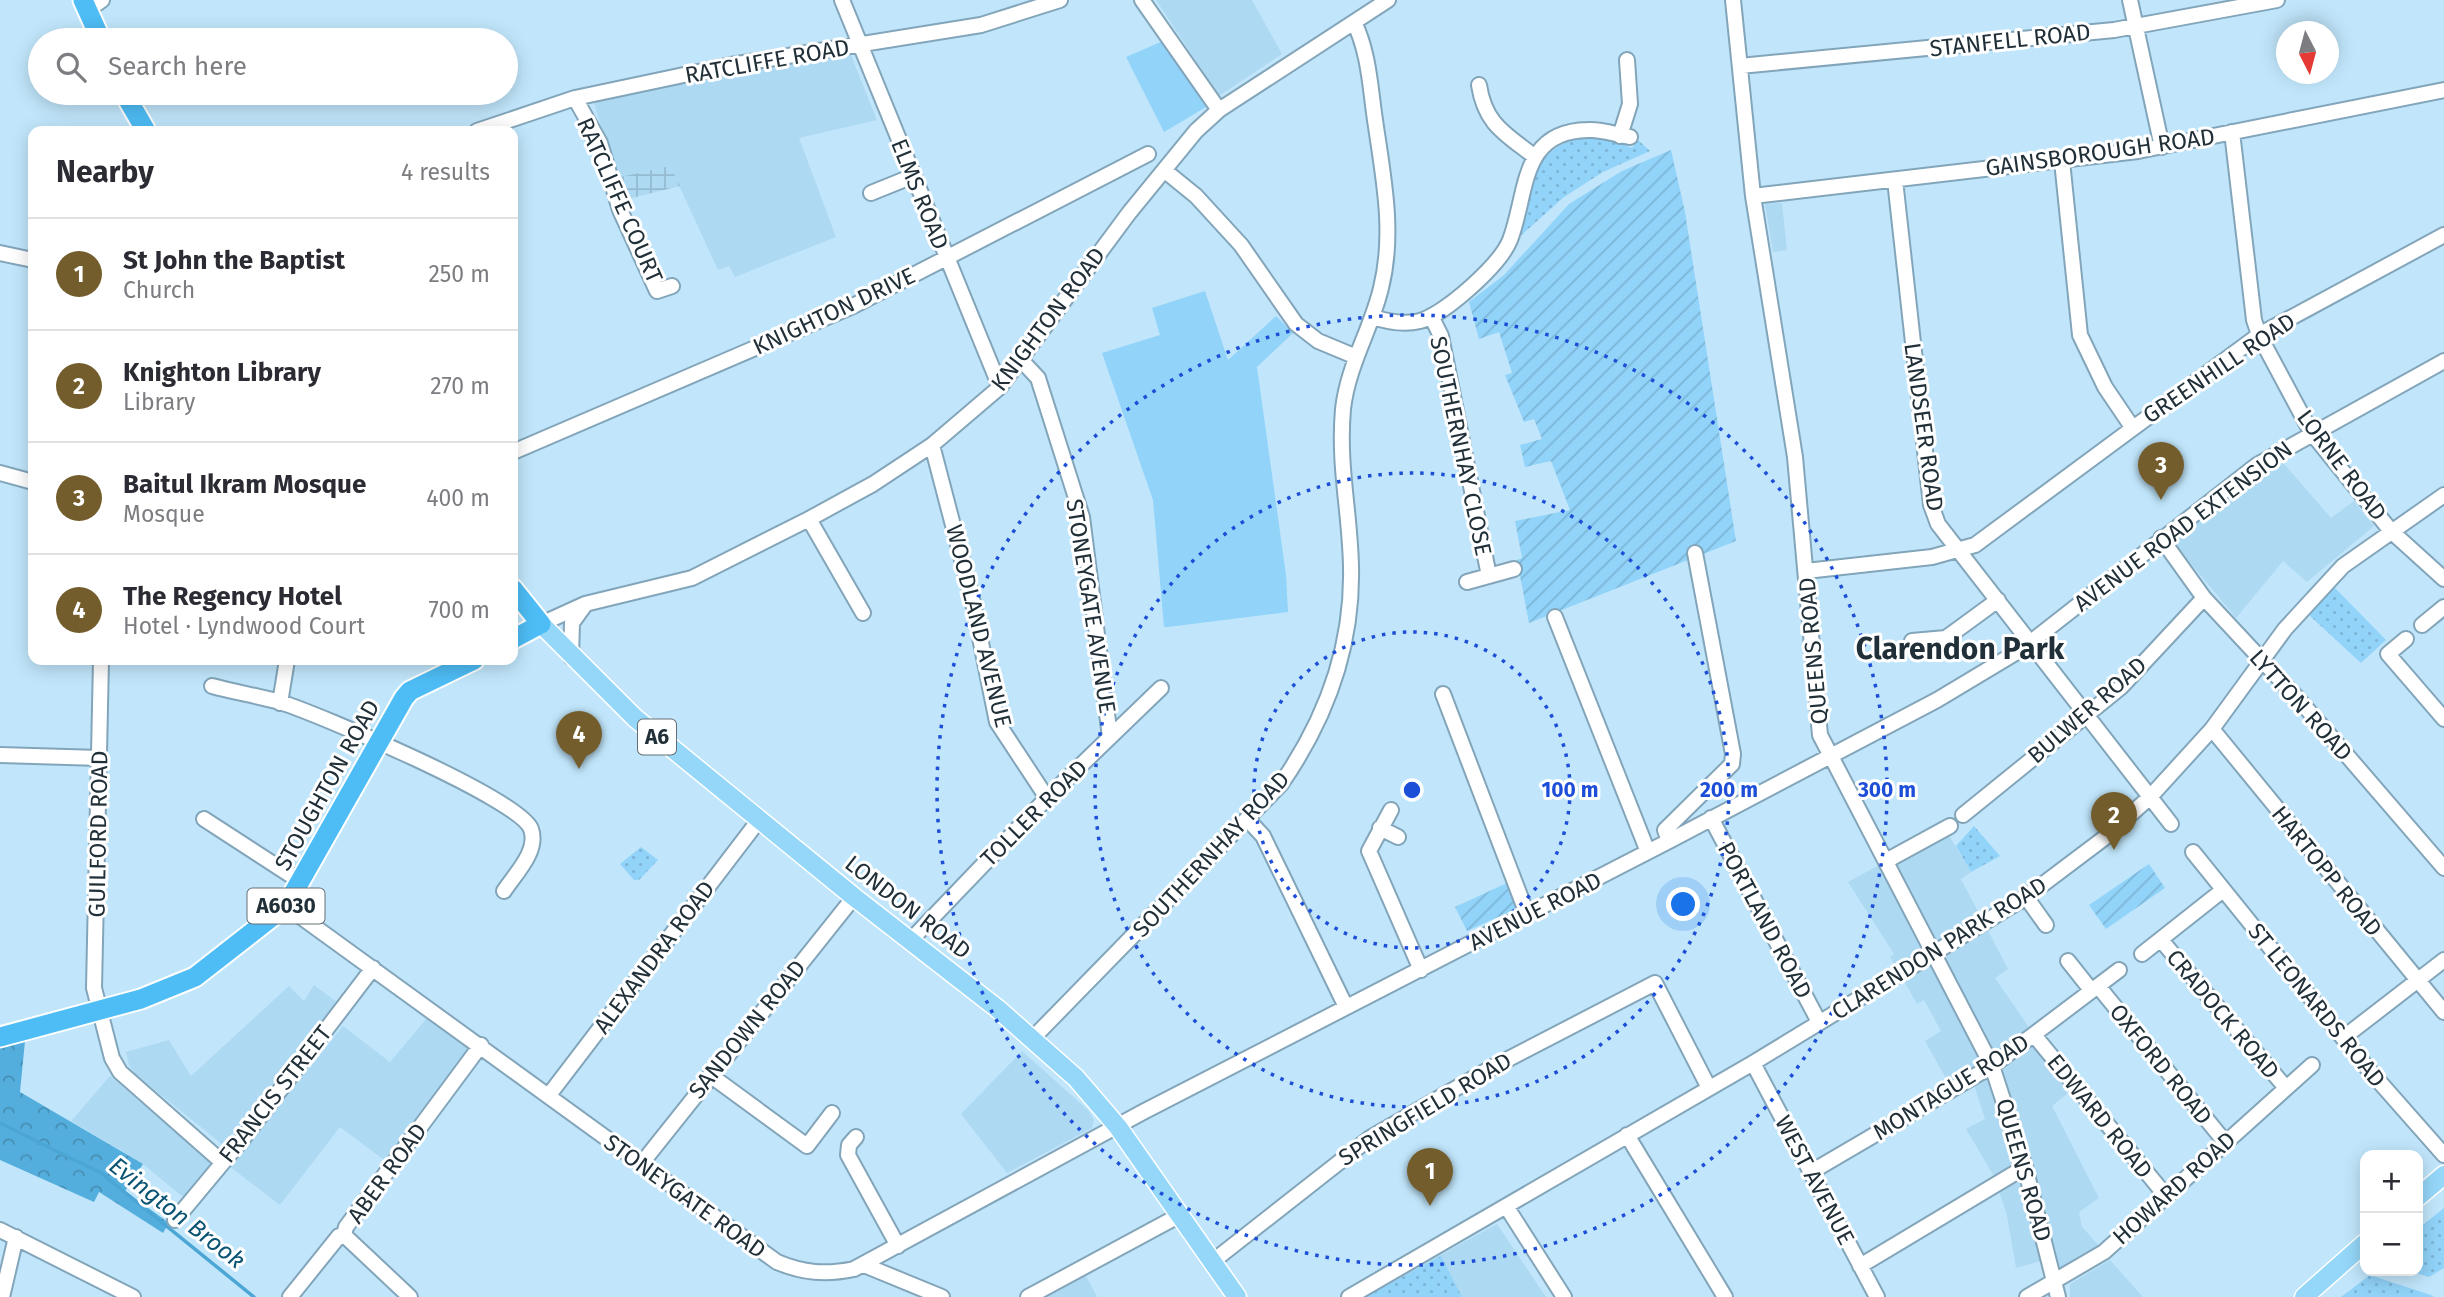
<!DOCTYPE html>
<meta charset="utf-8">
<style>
body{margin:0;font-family:"Fira Sans",sans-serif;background:#f2f2f3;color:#2b2b33}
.controls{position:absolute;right:21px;bottom:21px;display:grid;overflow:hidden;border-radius:14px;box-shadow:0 4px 18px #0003}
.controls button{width:63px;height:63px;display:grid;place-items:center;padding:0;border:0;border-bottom:2px solid #e1e1e2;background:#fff;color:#2b2b33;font:35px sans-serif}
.compass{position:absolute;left:2276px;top:21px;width:63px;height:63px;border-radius:50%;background:#fff;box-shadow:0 4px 18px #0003;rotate:174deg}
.you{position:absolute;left:1684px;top:905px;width:24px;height:24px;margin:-18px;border:5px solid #fff;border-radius:50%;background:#1a73e8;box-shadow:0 0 0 10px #1a73e833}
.badge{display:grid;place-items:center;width:46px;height:46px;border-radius:50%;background:#745d2d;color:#fff;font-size:23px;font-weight:700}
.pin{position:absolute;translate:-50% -58px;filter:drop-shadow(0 2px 4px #0008)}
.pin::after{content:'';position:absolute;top:37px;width:24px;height:21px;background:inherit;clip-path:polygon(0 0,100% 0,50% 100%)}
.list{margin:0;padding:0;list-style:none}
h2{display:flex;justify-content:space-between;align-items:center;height:91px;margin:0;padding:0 28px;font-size:30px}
h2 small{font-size:23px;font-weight:400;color:#7c7c81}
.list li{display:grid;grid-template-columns:46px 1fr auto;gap:21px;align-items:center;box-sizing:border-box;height:112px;padding:0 28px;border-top:2px solid #e1e1e2}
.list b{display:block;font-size:26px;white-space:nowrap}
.list p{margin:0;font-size:23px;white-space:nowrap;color:#7c7c81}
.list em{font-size:23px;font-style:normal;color:#7c7c81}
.icon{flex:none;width:38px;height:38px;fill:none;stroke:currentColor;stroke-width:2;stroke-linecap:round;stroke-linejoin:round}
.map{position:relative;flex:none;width:2444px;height:1297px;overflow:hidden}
.search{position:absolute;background:#fff;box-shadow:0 4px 18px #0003;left:28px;top:28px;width:490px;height:77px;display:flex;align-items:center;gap:18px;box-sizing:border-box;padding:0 24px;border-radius:38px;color:#7c7c81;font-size:26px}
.panel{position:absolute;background:#fff;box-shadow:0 4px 18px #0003;left:28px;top:126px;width:490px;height:539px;border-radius:14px}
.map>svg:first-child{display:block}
</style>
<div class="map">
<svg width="2444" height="1297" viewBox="0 0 2444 1297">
<defs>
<pattern id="industrial-grid" width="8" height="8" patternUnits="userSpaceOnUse" patternTransform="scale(1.75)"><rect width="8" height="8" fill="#aed9f2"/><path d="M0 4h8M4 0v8" fill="none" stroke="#95bbd0"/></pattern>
<pattern id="grass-dots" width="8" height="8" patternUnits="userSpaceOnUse" patternTransform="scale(1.75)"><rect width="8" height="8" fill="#91d3f9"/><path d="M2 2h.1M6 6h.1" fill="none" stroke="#7db5d6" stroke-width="1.8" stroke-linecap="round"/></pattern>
<pattern id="forest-crowns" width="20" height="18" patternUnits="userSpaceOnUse" patternTransform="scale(1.75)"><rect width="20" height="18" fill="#54aedd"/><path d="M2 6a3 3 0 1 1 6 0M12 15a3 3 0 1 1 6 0" fill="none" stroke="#458eb4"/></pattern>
<pattern id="garden-furrows" width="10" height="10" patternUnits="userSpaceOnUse" patternTransform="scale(1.75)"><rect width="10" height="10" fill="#91d3f9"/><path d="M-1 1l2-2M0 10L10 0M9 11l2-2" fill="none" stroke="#7db5d6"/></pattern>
</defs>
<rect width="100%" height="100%" fill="#c1e6fb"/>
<!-- built -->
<path fill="#aed9f2" d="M1156,0H1252L1282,54L1219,96Z
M851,55L877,120L799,138L836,237L735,277L729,266L718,270L670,166L620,177L614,174L594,102L732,72Z
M1782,203L1787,250L1773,252L1765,204Z
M2280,459L2331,518L2354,501L2374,526L2307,582L2283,561L2236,618L2173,542Z
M1945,829L1971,872L1961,879L2008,969L1995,978L2072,1090L2052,1106L2099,1198L2079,1212L2082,1227L2102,1249L2046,1279L2041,1261L2016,1268L2007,1216L1995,1178L1966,1129L1985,1119L1974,1085L1953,1089L1948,1082L1925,1041L1941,1031L1924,1000L1917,1004L1890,957L1894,954L1848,882Z
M314,985L338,1003L223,1145L135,1074L129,1065L126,1052L169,1040L191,1076L289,986L304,1001Z
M427,1018L471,1048L384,1160L340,1127L280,1205L229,1166L343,1026L390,1062Z
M1022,1051L1089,1111L1094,1120L1092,1128L1007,1173L961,1114Z
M110,1076L211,1163L183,1197L143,1164L71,1121Z
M1497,1224L1546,1297H1364Z
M2110,1260L2143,1297H2070V1284Z
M1085,1274L1097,1297H1044L1043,1296Z"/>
<!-- industrial -->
<path fill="url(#industrial-grid)" d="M670,166L680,186L628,199L620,177Z"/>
<!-- grass -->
<path fill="url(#grass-dots)" d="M1598,135L1632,148L1638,140L1650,151L1603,172L1564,197L1516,240C1529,184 1532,141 1598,135Z
M2334,587L2386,640L2361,663L2309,615Z
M1974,826L2000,856L1971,872L1956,846Z
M641,847L658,860L639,880H634L620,864Z
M2444,1208V1268L2429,1277L2409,1271H2418V1229Z
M1441,1256L1462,1297H1365Z
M2370,1275L2431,1295L2434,1297H2341Z"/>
<!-- forest -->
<path fill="url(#forest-crowns)" d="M25,1041L20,1092L143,1164L125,1191L169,1223L163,1233L99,1192L94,1202L0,1160V1048Z"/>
<!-- garden -->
<path fill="url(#garden-furrows)" d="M1671,150L1685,212L1736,541L1529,623L1517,560L1522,558L1515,521L1570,510L1551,461L1525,467L1520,445L1542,439L1534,419L1524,422L1505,375L1512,373L1499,332L1479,339L1469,302L1504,275L1569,204L1622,171Z
M2149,864L2165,888L2106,929L2089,905Z
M1509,882L1520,907L1467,931L1455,907Z"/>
<!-- pitch -->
<path fill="#91d3f9" d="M1163,41L1206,107L1164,132L1126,57Z
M1205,291L1228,360L1276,316L1293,333L1257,367L1286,575L1288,612L1168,627H1164L1153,500L1102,353L1160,335L1152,308Z"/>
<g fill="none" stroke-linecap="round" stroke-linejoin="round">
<!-- stream -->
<path stroke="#4ba6d5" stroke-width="3.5" d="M0,1123L101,1173L254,1297"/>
<!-- minor casing -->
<g stroke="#83a5ba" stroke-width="18">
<path id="minor" d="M842,0L1000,387
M1142,0L1219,110
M1733,0L1753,196L1795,457L1820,735L1992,1066L2025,1167L2058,1297
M2130,0L2162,147
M88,10L102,0
M1740,66L2114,30L2277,0
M1479,85C1485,125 1506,134 1535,157
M575,98L600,143L620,210L657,291L672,286
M477,131L575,98L731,65L981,25L1060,0
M2232,132L2254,320L2259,335L2311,432L2391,531L2444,579
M1620,136L1630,104L1627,60
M2062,161L2080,335L2105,387L2132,427
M1164,170L1196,196L1241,245L1296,324L1318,341L1354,356
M1895,180L1931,505L1938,524L2171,824
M871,193L913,176
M1753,196L2138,151L2444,90
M0,253L33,260
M1431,316L1441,336L1489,576
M1373,317C1388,322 1404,325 1420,321C1445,314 1500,265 1510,240C1528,194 1519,131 1588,130C1603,129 1616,135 1630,137
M1022,361L1038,378L1082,517L1110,737
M932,445L972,598L997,722L1047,798
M513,452L853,306L1148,154
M0,473L33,482
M809,519L863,613
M2161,538L2204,598L2301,702L2444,868
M1806,571L1932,557L1975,545L2259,335L2444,235
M1467,582L1514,569
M1555,617L1648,852
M541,624L585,604L692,578L809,519L873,484L932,445L1000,387L1129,213L1196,131L1219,110L1388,0
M2422,625L2444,607
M2406,639L2388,654L2444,719
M1912,641L1946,638L1998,600
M571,657L572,623L585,605
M101,660L94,988L112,1058L120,1072L222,1162
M212,686C234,692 258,696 280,702C318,714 520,799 531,829C539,851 515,874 504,891
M1443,694L1527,914
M280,703L287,660
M2212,729L2444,1012
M0,755L100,758
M1391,810L1369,851L1421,970
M1963,815L2121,687L2204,598
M1711,818L1819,1022
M204,819L301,882
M1249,821L1263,836L1346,1007
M1380,828L1398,837
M1669,841L1937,700L2022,649L2257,465L2444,361
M2193,852L2369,1070L2444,1155
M1886,861L1950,826
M2026,897L2046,925
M286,906L777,1262C803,1273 826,1275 854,1269L1143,1112L1669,841L1665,830L1732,764L1733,754L1695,553
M2161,940L2286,1088
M910,941L1047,798L1161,688
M2142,954L2223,890
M2068,961L2091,990
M2098,986L2225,1142
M2034,1035L2166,1196
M2343,1038L2444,960
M1032,1039L1281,784C1326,719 1353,647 1351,567C1350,511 1338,467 1343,409C1348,365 1371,330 1381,288C1395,232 1383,176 1375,120C1370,86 1369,53 1354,22
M1753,1063L1877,1297
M710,1075L807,1146L832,1113
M549,1095L759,820
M1627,1135L1725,1297
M856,1137L849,1145L848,1155L898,1246
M642,1163L854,897
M1811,1172L1992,1066L2119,970
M1506,1206L1564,1297
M175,1220L245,1136L373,968
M0,1230L133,1297
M344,1235L410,1297
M1212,1262L1370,1138L1491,1068L1655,983L1709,1088
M864,1265L942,1297
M1860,1266L2025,1167
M2,1297L16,1237
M290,1297L339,1236L344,1235L346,1227L481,1045
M1028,1297L1180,1215
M1349,1297L1753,1063L2026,897L2103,839L2150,797L2212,729L2285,629L2343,566L2444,495
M2027,1297L2104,1252L2312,1065"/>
</g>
<!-- major casing -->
<g stroke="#fff" stroke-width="21">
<path id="major" d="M541,624L635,718L854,897L998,1009L1076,1078L1118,1127L1237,1297
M2418,1197L2444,1175
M2304,1297L2365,1243"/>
</g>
<!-- highway casing -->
<g stroke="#fff" stroke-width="23">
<path id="highway" d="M83,0L101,40
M124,93L146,131
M513,589L541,624L513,639
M0,1037L141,999L195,977L286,906L404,698L410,691L474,660"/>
</g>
<!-- minor -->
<use href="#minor" stroke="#fff" stroke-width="14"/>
<!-- major -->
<use href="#major" stroke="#95d7f9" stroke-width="18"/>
<!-- highway -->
<use href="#highway" stroke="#4ebdf5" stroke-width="19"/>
</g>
<!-- distance rings -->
<g fill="none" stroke="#1d4ed8" stroke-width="3.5" stroke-dasharray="3.5 7">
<circle cx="1412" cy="790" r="158"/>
<circle cx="1412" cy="790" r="317"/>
<circle cx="1412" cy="790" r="475"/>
</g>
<g text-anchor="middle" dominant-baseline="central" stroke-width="6" stroke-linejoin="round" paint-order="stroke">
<!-- shield labels -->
<g fill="#fff" stroke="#646e74" stroke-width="2">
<rect x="638" y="719.5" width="38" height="35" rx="5"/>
<rect x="247.5" y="888.5" width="77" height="35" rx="5"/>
</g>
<g font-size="21" font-weight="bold" fill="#213038">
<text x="657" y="737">A6</text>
<text x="286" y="906">A6030</text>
</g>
<!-- street labels -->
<g font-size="23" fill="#213038" stroke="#fff">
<text transform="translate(2010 40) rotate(-6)">STANFELL ROAD</text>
<text transform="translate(767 61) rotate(-10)">RATCLIFFE ROAD</text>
<text transform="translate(2100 152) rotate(-8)">GAINSBOROUGH ROAD</text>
<text transform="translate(920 194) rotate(68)">ELMS ROAD</text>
<text transform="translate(620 200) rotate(66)">RATCLIFFE COURT</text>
<text transform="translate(834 311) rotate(-25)">KNIGHTON DRIVE</text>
<text transform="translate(1048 319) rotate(-53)">KNIGHTON ROAD</text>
<text transform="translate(2219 368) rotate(-34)">GREENHILL ROAD</text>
<text transform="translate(1924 427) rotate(82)">LANDSEER ROAD</text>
<text transform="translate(1461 446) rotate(78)">SOUTHERNHAY CLOSE</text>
<text transform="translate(2342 465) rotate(53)">LORNE ROAD</text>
<text transform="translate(2183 526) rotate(-37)">AVENUE ROAD EXTENSION</text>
<text transform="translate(1091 606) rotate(81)">STONEYGATE AVENUE</text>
<text transform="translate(979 626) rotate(76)">WOODLAND AVENUE</text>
<text transform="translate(1813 651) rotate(-95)">QUEENS ROAD</text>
<text transform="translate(2301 705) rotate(48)">LYTTON ROAD</text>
<text transform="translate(2087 710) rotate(-41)">BULWER ROAD</text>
<text transform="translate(327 785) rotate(-61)">STOUGHTON ROAD</text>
<text transform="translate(1034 813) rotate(-45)">TOLLER ROAD</text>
<text transform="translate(98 834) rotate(-89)">GUILFORD ROAD</text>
<text transform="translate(1211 854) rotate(-47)">SOUTHERNHAY ROAD</text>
<text transform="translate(2327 871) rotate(51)">HARTOPP ROAD</text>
<text transform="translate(908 907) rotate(38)">LONDON ROAD</text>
<text transform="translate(1535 911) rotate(-27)">AVENUE ROAD</text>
<text transform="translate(1765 920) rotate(62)">PORTLAND ROAD</text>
<text transform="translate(1939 948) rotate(-32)">CLARENDON PARK ROAD</text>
<text transform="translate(654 957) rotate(-53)">ALEXANDRA ROAD</text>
<text transform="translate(2317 1005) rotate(51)">ST LEONARDS ROAD</text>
<text transform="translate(2223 1014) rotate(50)">CRADOCK ROAD</text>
<text transform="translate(747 1029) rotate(-51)">SANDOWN ROAD</text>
<text transform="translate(2161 1064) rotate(51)">OXFORD ROAD</text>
<text transform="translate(1951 1087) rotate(-32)">MONTAGUE ROAD</text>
<text transform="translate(275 1094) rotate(-52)">FRANCIS STREET</text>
<text transform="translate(1425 1109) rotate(-31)">SPRINGFIELD ROAD</text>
<text transform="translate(2100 1116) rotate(51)">EDWARD ROAD</text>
<text transform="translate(2024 1170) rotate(74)">QUEENS ROAD</text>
<text transform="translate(387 1173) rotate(-54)">ABER ROAD</text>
<text transform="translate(1815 1180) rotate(62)">WEST AVENUE</text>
<text transform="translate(2174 1188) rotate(-42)">HOWARD ROAD</text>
<text transform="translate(685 1196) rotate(36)">STONEYGATE ROAD</text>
</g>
<!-- water labels -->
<g font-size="24" font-style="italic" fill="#0a5373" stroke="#fff">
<text transform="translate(177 1213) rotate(38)">Evington Brook</text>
</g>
<!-- district labels -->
<g font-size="30" font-weight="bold" fill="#213038" stroke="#fff">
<text x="1960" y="649">Clarendon Park</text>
</g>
</g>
<circle cx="1412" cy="790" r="10" fill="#1d4ed8" stroke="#fff" stroke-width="3.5"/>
<g font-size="21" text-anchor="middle" font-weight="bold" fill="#1d4ed8" stroke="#fff" stroke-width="6" stroke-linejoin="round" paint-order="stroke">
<text x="1570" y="797">100 m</text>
<text x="1729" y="797">200 m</text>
<text x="1887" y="797">300 m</text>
</g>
</svg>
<div class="controls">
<button>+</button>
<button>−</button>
</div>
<svg class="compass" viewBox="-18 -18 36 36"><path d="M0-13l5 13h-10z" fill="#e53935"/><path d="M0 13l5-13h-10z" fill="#7c7c81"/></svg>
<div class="you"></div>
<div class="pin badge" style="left:1430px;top:1206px">1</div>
<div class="pin badge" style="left:2114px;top:850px">2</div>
<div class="pin badge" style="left:2161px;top:500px">3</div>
<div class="pin badge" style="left:579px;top:769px">4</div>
<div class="search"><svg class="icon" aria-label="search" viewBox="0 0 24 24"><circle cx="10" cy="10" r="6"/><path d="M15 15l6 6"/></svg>Search here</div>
<section class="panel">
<h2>Nearby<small>4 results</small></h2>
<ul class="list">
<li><span class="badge">1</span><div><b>St John the Baptist</b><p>Church</p></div><em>250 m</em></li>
<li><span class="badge">2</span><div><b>Knighton Library</b><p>Library</p></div><em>270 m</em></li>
<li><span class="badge">3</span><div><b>Baitul Ikram Mosque</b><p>Mosque</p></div><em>400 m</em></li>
<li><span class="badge">4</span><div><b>The Regency Hotel</b><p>Hotel · Lyndwood Court</p></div><em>700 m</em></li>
</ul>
</section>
</div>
